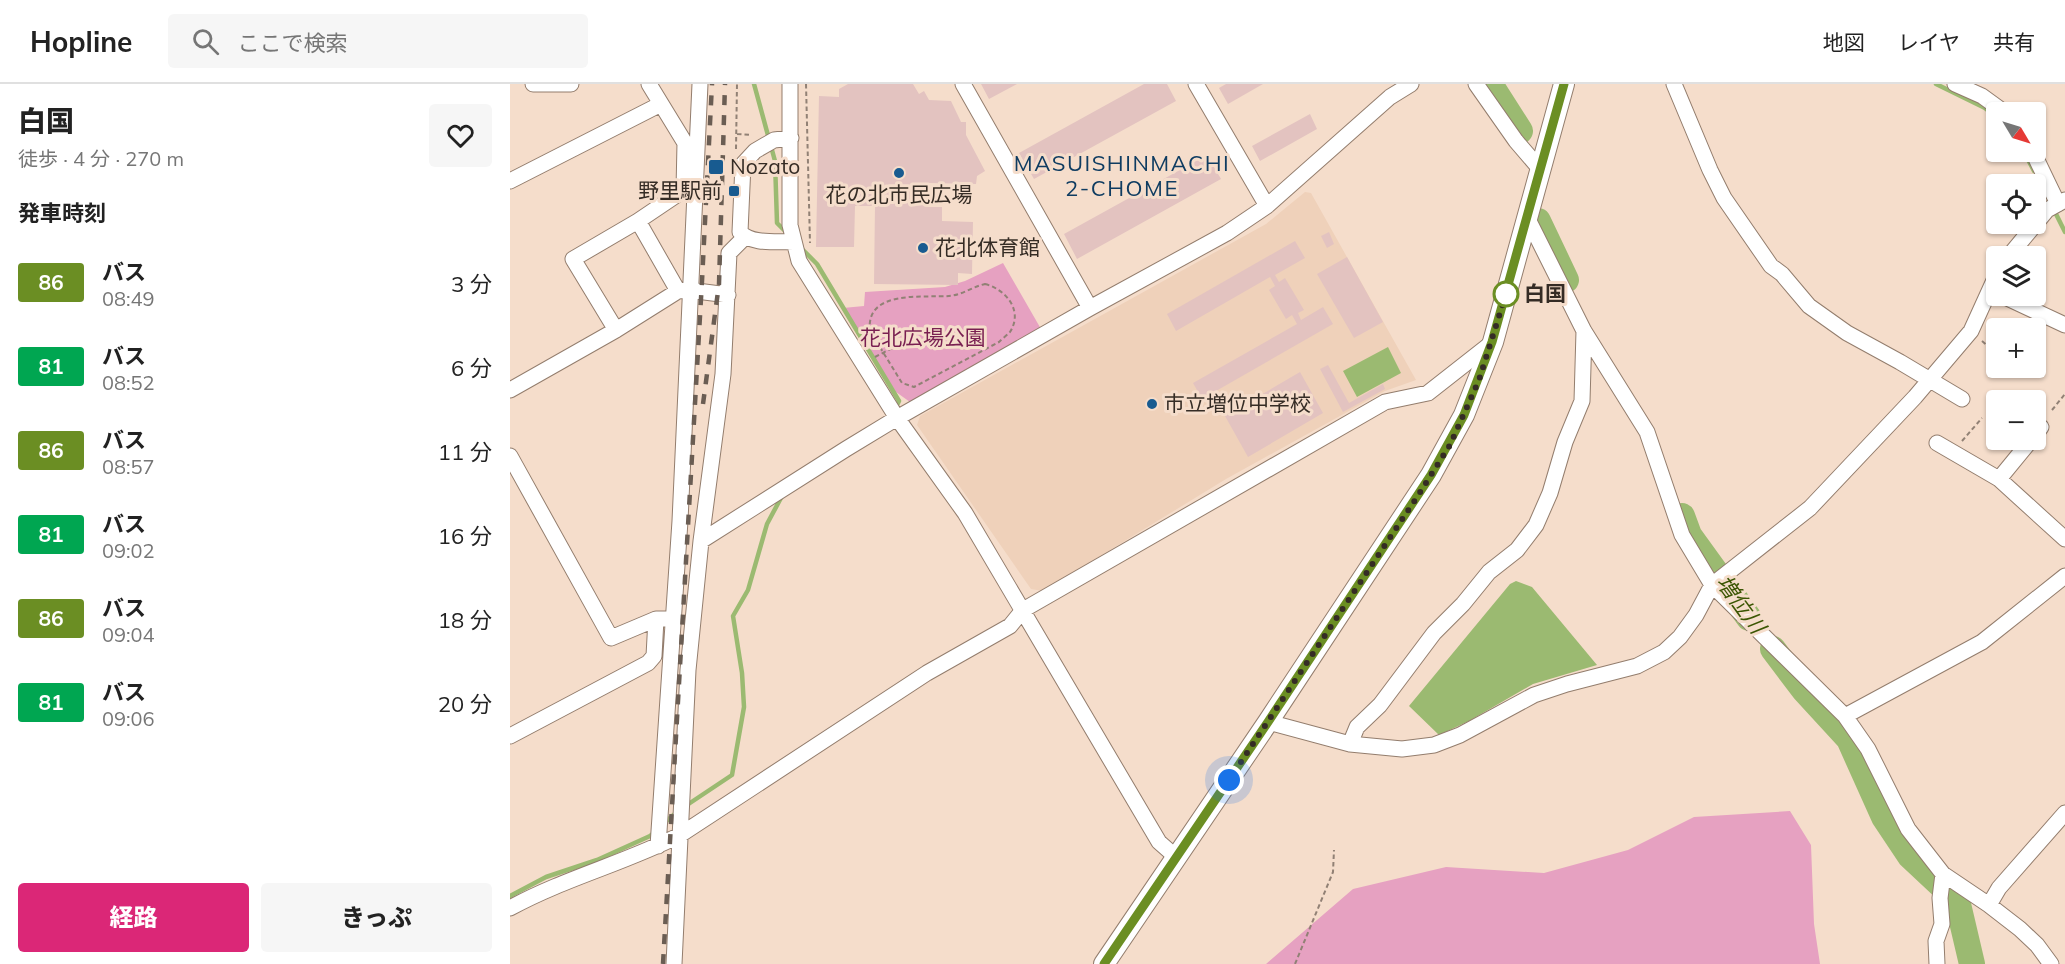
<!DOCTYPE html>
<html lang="ja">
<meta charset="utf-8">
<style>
:root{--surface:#fff;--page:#f6f6f6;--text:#222;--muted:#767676;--line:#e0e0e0;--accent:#db2777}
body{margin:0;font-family:Mulish,"Noto Sans JP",sans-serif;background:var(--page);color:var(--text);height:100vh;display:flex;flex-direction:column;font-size:22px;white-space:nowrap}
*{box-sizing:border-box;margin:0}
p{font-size:20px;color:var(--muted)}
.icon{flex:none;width:33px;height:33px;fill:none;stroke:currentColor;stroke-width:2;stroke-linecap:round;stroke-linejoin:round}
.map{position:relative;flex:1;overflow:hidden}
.side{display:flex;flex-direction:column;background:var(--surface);width:510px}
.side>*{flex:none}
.badge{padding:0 12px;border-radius:4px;font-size:21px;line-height:39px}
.needle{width:39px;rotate:128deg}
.fabs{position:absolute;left:1476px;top:18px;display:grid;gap:12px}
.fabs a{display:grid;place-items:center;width:60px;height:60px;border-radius:6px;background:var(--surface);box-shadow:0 2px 4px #0004;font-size:30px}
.you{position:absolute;width:30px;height:30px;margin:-15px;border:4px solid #fff;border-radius:50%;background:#1a73e8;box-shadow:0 0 0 9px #1a73e833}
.map>.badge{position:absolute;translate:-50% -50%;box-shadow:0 0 0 3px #fff}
h2{padding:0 18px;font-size:22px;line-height:54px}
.round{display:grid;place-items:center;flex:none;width:63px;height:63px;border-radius:6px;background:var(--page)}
.summary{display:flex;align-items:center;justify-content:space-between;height:102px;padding:0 18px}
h1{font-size:28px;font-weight:800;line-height:45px}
.primary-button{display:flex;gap:12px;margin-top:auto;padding:12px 18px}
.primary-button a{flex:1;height:69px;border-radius:6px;background:var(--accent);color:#fff;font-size:24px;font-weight:800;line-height:69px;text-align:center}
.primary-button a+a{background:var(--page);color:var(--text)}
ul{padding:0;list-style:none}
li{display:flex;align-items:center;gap:18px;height:84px;padding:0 18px}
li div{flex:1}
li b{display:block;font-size:22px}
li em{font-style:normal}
li .badge{min-width:66px;font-weight:700;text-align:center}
header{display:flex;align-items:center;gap:36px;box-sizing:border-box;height:84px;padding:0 30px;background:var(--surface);border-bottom:2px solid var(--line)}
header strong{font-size:28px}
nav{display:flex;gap:33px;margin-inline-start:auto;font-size:21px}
.search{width:420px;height:54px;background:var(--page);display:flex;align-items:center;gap:15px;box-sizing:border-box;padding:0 21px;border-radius:6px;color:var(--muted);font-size:22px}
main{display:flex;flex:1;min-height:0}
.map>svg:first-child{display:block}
</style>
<header>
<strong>Hopline</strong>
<div class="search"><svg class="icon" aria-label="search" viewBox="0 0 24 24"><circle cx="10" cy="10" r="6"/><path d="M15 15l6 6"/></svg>ここで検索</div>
<nav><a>地図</a><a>レイヤ</a><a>共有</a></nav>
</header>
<main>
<section class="side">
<div class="summary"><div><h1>白国</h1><p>徒歩 · 4 分 · 270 m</p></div><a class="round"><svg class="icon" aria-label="heart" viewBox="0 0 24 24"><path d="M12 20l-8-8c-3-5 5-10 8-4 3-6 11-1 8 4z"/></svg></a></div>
<h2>発車時刻</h2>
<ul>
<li><span class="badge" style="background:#6b8e23;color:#fff">86</span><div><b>バス</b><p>08:49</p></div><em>3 分</em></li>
<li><span class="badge" style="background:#00a651;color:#fff">81</span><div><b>バス</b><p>08:52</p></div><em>6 分</em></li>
<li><span class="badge" style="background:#6b8e23;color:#fff">86</span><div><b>バス</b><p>08:57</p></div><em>11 分</em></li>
<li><span class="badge" style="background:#00a651;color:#fff">81</span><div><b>バス</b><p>09:02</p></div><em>16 分</em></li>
<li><span class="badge" style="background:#6b8e23;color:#fff">86</span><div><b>バス</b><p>09:04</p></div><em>18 分</em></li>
<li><span class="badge" style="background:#00a651;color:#fff">81</span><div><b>バス</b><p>09:06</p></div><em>20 分</em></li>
</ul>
<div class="primary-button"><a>経路</a><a>きっぷ</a></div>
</section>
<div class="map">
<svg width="1555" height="880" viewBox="0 0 1555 880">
<rect width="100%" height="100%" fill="#f5ddcb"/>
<path fill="#efd1ba" d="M795,108l6,1 105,187 -31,11 -159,88 -183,112 -12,-2 -114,-164 3,-9 346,-192z"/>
<path fill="#e6a1c1" d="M493,179l38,66 -131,73 -14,-10 -53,-84 21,-2 1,-14 80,-5 20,-6z
M1280,727l21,34 3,79 6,40h-554l87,-75 93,-22 98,6 84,-23 66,-33z"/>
<path fill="#9bba71" d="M878,263l13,26 -44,24 -14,-26z
M1006,497l16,6 65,78 -64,19 -64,37 -30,14 -30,-29 101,-122z"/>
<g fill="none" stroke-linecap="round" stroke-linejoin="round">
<path stroke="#9bba71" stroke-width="4.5" d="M244,0l21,77 2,62 9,9
M1426,0l49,24 11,9
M1514,68l10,19
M1544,126l11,22
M290,163l17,17 82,137 -4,8
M174,723l48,-32 12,-68 -2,-34 -9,-57 15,-26 19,-66 15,-28
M153,740l14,-12
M0,812l36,-19 51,-17 53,-24 5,-4"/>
<path stroke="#9bba71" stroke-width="26" d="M980,0l30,47
M1028,137l28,59
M1172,432l7,19 60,83
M1263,565l31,41 45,49 35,78 26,39 47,44 15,64"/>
</g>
<path fill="#e3c3c0" d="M338,0h65l6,10 5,-3 5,9 22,1 10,21h5v13l19,36 -8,5 -1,8 -47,-1 -1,24h14v14l31,1 -1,52 -14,-1v12l-84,-1 1,-78h-20l-1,41h-38l3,-151 20,1v-8z
M471,0h36l-28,15z
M634,0h23l9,17 -142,78 -15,-26z
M716,0h37l-35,20 -9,-16z
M800,30l7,15 -57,32 -8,-15z
M697,71l14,24 -144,80 -13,-25z
M819,148l5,12 -7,4 -6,-12z
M785,157l10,17 -30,17 4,7 6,-4 19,32 -6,3 3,7 22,-13 10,17 -131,75 -9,-16 104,-59 -5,-9 -6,4 -17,-29 6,-4 -5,-9 -94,54 -9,-17z
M837,173l36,65 -29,16 -37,-64z
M818,281l21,38 34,-19 2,5 -42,23 -23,-43z
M790,288l23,41 -75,44 -23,-41z"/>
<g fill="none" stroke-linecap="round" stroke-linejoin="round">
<g stroke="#937d6d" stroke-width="17">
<path id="minor" d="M23,0h38
M139,0l36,59 -1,47
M280,0v141l9,36 98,157 68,95 194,329 17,15
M453,0l127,224
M686,0l71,122
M966,0l40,57 24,28
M1164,0l36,86 14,28 47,68 11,8 27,32 38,27 53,29 62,37
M1445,0l27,12 22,16
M281,54l-17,2 -19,11 -12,13 -3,68c11,13 39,9 54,10
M1523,68l25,52
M0,97l151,-77
M1017,133l57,114 63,101 35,103 30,50 133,131 23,33 40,80 35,45 46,31 31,24 17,16 14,19
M1499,172l38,-46 18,-10
M168,207l-40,-70 46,-31 11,-3
M1493,212l62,29
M106,246l-43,-71 65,-38
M0,306l106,-60 62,-39 11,-1 39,5
M1526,350l5,-7
M1427,359l62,36 66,60
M0,372l101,182 45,-19h16
M1489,395l32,-39
M191,457l145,-92 51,-31 193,-110 137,-75 40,-27 123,-109 21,-13
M1335,632l137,-74 83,-66
M758,638l82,22 52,5 32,-4 26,-10 74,-40 33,-11 70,-18 27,-14 16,-15 16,-22 16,-30 98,-77 105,-111 56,-66 25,-55
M0,652l138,-73 6,-7 2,-37
M840,660l7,-17 23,-22 54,-72 29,-29 26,-32 28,-22 19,-25 14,-32 15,-51 17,-41 2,-70
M148,762l22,-325 20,-437
M1479,821l10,-17 66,-75
M0,824c55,-30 115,-45 170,-73l247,-162 83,-47 13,-16 362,-208 43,-9 65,-51
M164,880l14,-294 13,-129 22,-167 6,-121 16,-16
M1427,880l-1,-23 6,-17 -2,-26 3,-24"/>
</g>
<g stroke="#937d6d" stroke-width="22">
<path id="major" d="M594,880l164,-242 163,-247 33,-60 29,-73 71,-258"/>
</g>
<path stroke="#918175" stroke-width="2" stroke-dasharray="4.5 3" stroke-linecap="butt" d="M296,0l4,159
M227,50l14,1
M226,65l1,-65
M475,200c20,5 39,26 25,48 -3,3 -8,7 -11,10l-85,45 -12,-4 -32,-52c-5,-42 54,-33 79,-35 13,-1 23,-9 36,-12z
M1472,257l14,12
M365,273l25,-13
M1542,326l13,-16
M1452,357l20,-23
M785,880l38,-92 1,-22"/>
<use href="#minor" stroke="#fff" stroke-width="15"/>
<use href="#major" stroke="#fff" stroke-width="20"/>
<path stroke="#6a5d53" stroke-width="4.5" stroke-dasharray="10 10" stroke-linecap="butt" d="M193,320l16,-120 6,-200
M153,880l39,-683 10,-197"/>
</g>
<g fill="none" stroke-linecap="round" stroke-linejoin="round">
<g stroke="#fff" stroke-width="14">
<path id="line" d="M594,880l164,-242 163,-247 33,-60 28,-73 72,-258"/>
</g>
<use href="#line" stroke="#6b8e23" stroke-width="9"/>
<path stroke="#352c25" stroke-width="6" stroke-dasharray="0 10.8" d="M719,696l190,-286 31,-49 29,-65 27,-86"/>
</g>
<g fill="#185b90" stroke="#f5ddcb" stroke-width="2">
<rect x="198" y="75" width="16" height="16" rx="3"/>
<circle cx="389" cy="89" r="6"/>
<rect x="218" y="101" width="12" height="12" rx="3"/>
<circle cx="413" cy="164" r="6"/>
<circle cx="642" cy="320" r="6"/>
</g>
<circle fill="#fff" stroke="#6b8e23" stroke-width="3" cx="996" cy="210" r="12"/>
<g text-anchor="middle" stroke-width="6" stroke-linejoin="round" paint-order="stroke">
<g font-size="21" fill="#352c25" stroke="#f5ddcb" text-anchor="start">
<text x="220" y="90">Nozato</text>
<text x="212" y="114" text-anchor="end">野里駅前</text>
<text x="389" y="118" text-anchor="middle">花の北市民広場</text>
<text x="425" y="171">花北体育館</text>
<text x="654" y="327">市立増位中学校</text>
</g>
<g font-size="21" font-weight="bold" fill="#352c25" stroke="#f5ddcb" text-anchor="start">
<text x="1014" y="217">白国</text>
</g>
<g font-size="21" fill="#791f51" stroke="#f5ddcb">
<text x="413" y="261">花北広場公園</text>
</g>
<g font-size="22" letter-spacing="1.5" fill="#0f3c61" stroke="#f5ddcb">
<text x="612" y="87">MASUISHINMACHI<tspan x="612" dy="25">2-CHOME</tspan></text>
</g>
<g font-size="22" font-style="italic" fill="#3b5603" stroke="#f5ddcb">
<text transform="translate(1231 520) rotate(54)" y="8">増位川</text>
</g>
</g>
</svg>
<div class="fabs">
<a><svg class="needle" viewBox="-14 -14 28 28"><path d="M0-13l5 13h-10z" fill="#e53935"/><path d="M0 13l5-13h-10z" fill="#767676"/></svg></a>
<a><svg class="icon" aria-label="locate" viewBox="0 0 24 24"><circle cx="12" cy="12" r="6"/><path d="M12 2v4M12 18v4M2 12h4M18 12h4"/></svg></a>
<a><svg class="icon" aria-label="layers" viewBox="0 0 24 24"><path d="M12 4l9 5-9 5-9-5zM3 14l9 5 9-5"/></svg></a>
<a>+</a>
<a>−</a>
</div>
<div class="you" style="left:719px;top:696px"></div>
</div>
</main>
